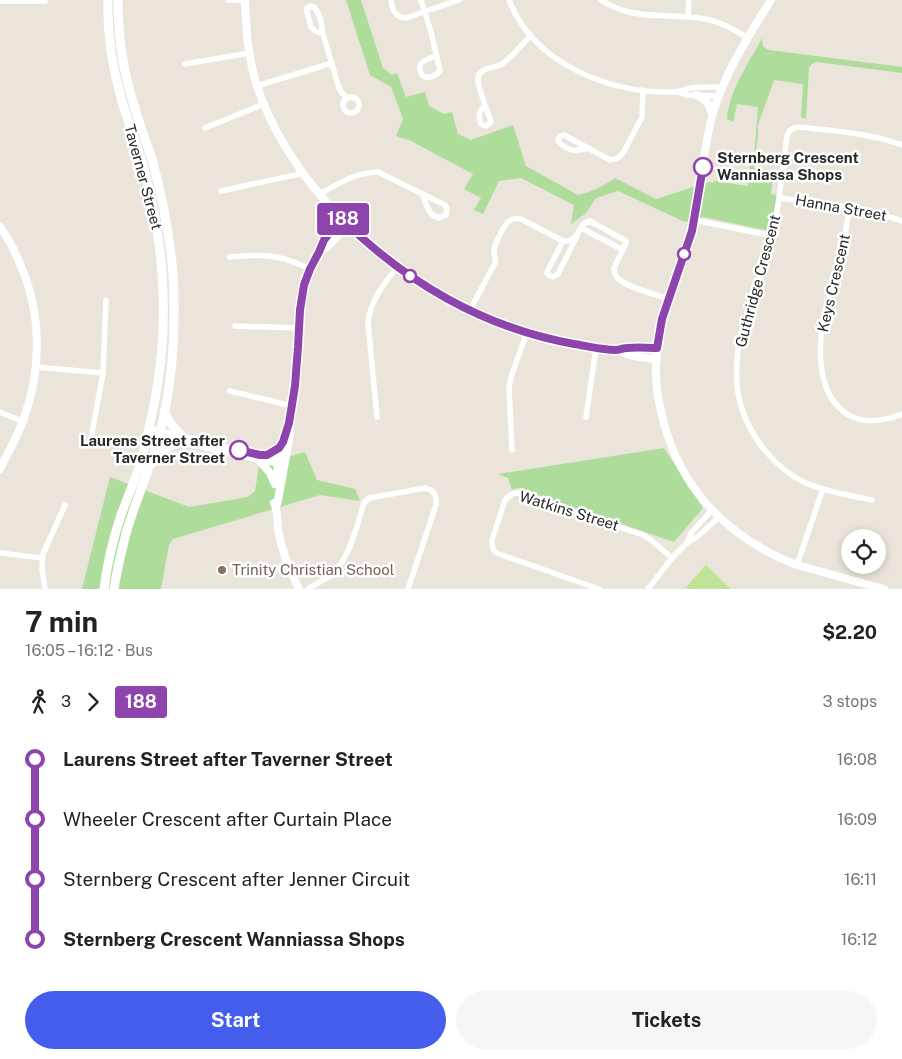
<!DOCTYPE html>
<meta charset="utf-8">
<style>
:root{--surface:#fff;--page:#f6f6f6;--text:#222;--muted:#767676;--accent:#455dec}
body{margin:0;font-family:"Public Sans",sans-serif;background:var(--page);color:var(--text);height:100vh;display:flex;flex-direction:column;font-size:19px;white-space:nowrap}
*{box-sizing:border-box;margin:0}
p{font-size:16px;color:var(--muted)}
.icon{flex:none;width:28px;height:28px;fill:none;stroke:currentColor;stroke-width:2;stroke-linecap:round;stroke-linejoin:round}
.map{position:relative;height:589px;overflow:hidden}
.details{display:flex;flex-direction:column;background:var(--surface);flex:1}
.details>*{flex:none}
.badge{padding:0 10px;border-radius:4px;font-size:18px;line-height:32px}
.controls{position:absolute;left:841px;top:529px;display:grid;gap:10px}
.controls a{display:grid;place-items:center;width:45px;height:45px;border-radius:50%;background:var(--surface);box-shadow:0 2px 8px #0003;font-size:25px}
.map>.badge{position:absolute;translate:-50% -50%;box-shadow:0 0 0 2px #fff}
.legs{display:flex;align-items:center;gap:8px;height:55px;padding:0 25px;font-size:16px}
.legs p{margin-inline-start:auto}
.overview{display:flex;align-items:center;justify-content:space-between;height:85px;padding:0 25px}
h1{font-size:28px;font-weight:700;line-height:38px}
.primary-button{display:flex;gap:10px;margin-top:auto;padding:10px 25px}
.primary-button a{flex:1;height:58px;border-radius:30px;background:var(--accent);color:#fff;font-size:20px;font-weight:700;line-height:58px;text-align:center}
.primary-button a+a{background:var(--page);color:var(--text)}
ul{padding:0 25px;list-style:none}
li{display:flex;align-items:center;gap:18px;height:60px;font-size:19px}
li i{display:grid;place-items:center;width:8px;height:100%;margin:0 6px;background:currentColor}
li i::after{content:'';width:12px;height:12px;margin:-6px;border:4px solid;border-radius:50%;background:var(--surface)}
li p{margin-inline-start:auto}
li:first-child i{background:linear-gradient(#0000 50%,currentColor 0)}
li:last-child i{background:linear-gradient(currentColor 50%,#0000 0)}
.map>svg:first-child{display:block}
</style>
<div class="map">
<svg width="902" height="589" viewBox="0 0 902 589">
<rect width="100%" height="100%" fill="#eae4db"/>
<path fill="#aedd9b" d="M346,0h15l22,68 9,7 5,-2 9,24 19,-5 4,14 15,8 8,-2 6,22 13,6 42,-15 13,41 52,29c13,-3 26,-9 37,-17l41,21 53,-17 4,1 1,-2 34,5 3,-28h3l4,-51 -21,-3 -4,18 -6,-3c1,-26 23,-59 36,-82 -2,7 0,11 6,13l133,17v6l-85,-11 -5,2 -3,4 -3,51 -5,-2 2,-33 -29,-4 -16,45v10l-4,33 20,3 -3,23 7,1 -8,36 -67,-14 -18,5 -67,-31 -22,7 -10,15 -15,11 3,-19 -53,-27 -22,3 -16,33 -9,-4 7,-12 -17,-9 9,-15 -62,-33 -15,-5 7,-17 -12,-32 -21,-12z
M664,448l39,60 -29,34 -156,-54 -6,2 -4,-12 -10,-4z
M305,452l12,28 38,9 5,12 -40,-6 -147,44 -4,6 -8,44h-79l28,-112 79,30 59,-10 7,-6 4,-26z"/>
<path fill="#c0e497" d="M706,565l25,24h-43l-2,-2z"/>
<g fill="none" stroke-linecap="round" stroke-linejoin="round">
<path stroke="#fff" stroke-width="5.5" d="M228,0h17
M391,0c1,10 4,17 15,18l53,-18
M421,0l10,32 9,39c-4,5 -11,8 -17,5 -9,-14 2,-16 14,-20
M509,0c25,65 102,94 167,92 5,-1 10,-3 15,-4 10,-1 21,-1 31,-1
M601,0c8,5 16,9 24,11 28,8 57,2 85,9 13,3 25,10 38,18
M0,1h45
M688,17l1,-17
M323,34l-8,-3 -4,-4 -4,-15v-4l3,-2 4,1c6,6 8,18 9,27l16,54 3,5 5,5
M185,64l64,-11
M257,86l75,-23
M678,92l8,3 32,1
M343 105a8 8 0 1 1 16 0a8 8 0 1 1-16 0Z
M485,105l6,16 -1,2 -4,3 -5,-2c-3,-10 -3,-11 4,-19 -2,-7 -8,-20 -7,-27 1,-10 15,-10 22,-13 11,-6 22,-21 31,-30
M205,128l59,-24
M588,148c-13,4 -21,3 -30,-7 1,-4 2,-6 6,-6l46,25c6,-1 9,-2 13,-7l19,-36 1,-27
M221,191l83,-18
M320,194c17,-10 37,-22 58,-22l67,33 2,3 -1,7 -7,3c-11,-3 -12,-12 -16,-22
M779,198c41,5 83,9 123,23
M849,207c-2,20 -6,40 -11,60 -4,16 -10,32 -14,48 -6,32 -8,79 23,99 17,11 37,7 55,0
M694,220l79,16
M581,228l42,22
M563,241l-15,29 -1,3 3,3 3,1 5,-3 19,-38
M230,257c34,-3 49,-3 80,12
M470,310l25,-47c1,-5 -1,-8 -1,-13 1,-6 10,-25 15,-29 4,-3 8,-3 12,-2l42,22c19,1 13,-18 27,-20l36,20v2l-12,25c0,4 0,5 2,8 6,10 41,19 53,23
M235,326l64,2
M36,367l67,6
M230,391l62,15
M0,412l23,10
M377,417l-9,-95c3,-23 16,-38 29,-55
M586,417l10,-69
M149,428l134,33
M147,434l112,26 23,5
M90,444l13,-71 3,-73
M512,450l-3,-62 2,-11 16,-45
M872,500c-23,-5 -46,-8 -66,-17 -37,-17 -66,-59 -69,-99 -1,-15 0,-31 3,-45 6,-28 20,-56 27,-83 11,-39 15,-80 20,-120 2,-6 6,-9 12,-9 34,4 71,6 103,18
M687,543l10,-6 22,-20
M0,553l42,5
M797,565l26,-76
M45,589l-3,-20 1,-15 22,-49
M308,589c8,-5 19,-10 26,-17 17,-17 23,-47 30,-69l5,-5 56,-10c9,2 12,8 11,17l-28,84
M599,589l-103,-36c-4,-4 -4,-8 -4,-13l13,-40c4,-4 7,-7 12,-7l126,42 8,5 21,18
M648,589l24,-31 15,-15 4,-10 21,-23"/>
<path stroke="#fff" stroke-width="8" d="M245,0c1,29 3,58 12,86 28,84 99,158 173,203 26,16 54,29 83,39 24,8 48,13 73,18 10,2 21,2 30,4 5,1 10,4 15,5 8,2 17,3 26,5
M771,0c-23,37 -46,72 -58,113 -11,38 -11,78 -21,116 -10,39 -28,75 -34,115 -4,22 -2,46 3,67 16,76 66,127 136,154l87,24
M696,95c9,3 14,9 16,19
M0,227c8,11 15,24 20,37 22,50 22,106 3,157 -6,16 -15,32 -23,48
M319,252l8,-5 21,-22
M617,349l11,-1h29
M260,455c9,0 16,-4 22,-11
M259,460l11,13 5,11
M276,484l2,-20 6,-27
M274,503c4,8 3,18 4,27 4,21 11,40 21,59
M276,507l2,-7 12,-66 -1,-11 6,-37 3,-39 2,-37 4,-25 6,-16 14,-29 17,-22"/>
<path stroke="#fff" stroke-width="9" d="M164,412l7,12 12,13
M153,463l13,-15 16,-7
M104,589c3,-25 9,-50 17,-74 6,-16 13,-33 19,-50 3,-10 5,-22 8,-33 11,-45 17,-92 15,-139 -1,-45 -9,-88 -21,-131 -6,-21 -15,-42 -21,-64 -9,-32 -14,-66 -13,-98
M114,589c3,-20 8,-40 13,-59 10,-32 23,-62 32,-94 14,-52 17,-108 14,-162 -3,-39 -11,-78 -21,-115 -6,-18 -13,-36 -18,-54 -11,-34 -16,-70 -16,-105"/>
</g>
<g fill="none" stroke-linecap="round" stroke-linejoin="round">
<g stroke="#fff" stroke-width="11">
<path id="line-1" d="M239,450l21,5h7l12,-7 4,-6 6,-19 6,-37 3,-39 2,-37 4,-25 6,-16 9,-17 5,-12 17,-22c64,64 143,110 233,126 13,2 28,6 42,6 3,0 7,-2 11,-2 10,-1 20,0 30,0l5,-29 30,-88 11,-64"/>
</g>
<use href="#line-1" stroke="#8e44ad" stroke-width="8"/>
</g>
<g fill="#fff" stroke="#8e44ad" stroke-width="2.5">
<circle cx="703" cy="167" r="9"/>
<circle cx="684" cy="254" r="6"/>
<circle cx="410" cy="276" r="6"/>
<circle cx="239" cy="450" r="9"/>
</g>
<circle fill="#8d6e63" stroke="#fff" stroke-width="2" cx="222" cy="570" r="5"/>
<g text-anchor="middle" stroke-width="5" stroke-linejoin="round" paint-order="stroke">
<g font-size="15" font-weight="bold" fill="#282828" stroke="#fff" text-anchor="start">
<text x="717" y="163">Sternberg Crescent<tspan x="717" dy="17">Wanniassa Shops</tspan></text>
<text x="225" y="446" text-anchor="end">Laurens Street after<tspan x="225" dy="17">Taverner Street</tspan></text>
</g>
<g font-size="15" fill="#282828" stroke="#fff">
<text transform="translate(143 177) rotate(75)" y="5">Taverner Street</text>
<text transform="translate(841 208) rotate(10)" y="5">Hanna Street</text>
<text transform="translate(758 281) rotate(-75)" y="5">Guthridge Crescent</text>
<text transform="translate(834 283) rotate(-77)" y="5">Keys Crescent</text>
<text transform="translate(569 511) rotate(17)" y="5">Watkins Street</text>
</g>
<g font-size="15" fill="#785e54" stroke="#fff" text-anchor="start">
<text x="232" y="575">Trinity Christian School</text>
</g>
</g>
</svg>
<div class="controls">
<a><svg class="icon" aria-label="locate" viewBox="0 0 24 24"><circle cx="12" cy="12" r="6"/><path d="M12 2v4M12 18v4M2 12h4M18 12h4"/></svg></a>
</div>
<b class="badge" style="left:343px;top:219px;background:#8e44ad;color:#fff">188</b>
</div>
<section class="details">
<div class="overview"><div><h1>7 min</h1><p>16:05 – 16:12 · Bus</p></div><b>$2.20</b></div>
<div class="legs"><svg class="icon" aria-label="walk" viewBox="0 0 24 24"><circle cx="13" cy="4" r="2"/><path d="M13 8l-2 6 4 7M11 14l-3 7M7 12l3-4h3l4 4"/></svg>3<svg class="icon" aria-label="forward" viewBox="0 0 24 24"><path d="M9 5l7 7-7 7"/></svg><b class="badge" style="background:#8e44ad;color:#fff">188</b><p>3 stops</p></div>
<ul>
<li><i style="color:#8e44ad"></i><b>Laurens Street after Taverner Street</b><p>16:08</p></li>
<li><i style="color:#8e44ad"></i><span>Wheeler Crescent after Curtain Place</span><p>16:09</p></li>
<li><i style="color:#8e44ad"></i><span>Sternberg Crescent after Jenner Circuit</span><p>16:11</p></li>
<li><i style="color:#8e44ad"></i><b>Sternberg Crescent Wanniassa Shops</b><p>16:12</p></li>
</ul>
<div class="primary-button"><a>Start</a><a>Tickets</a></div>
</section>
